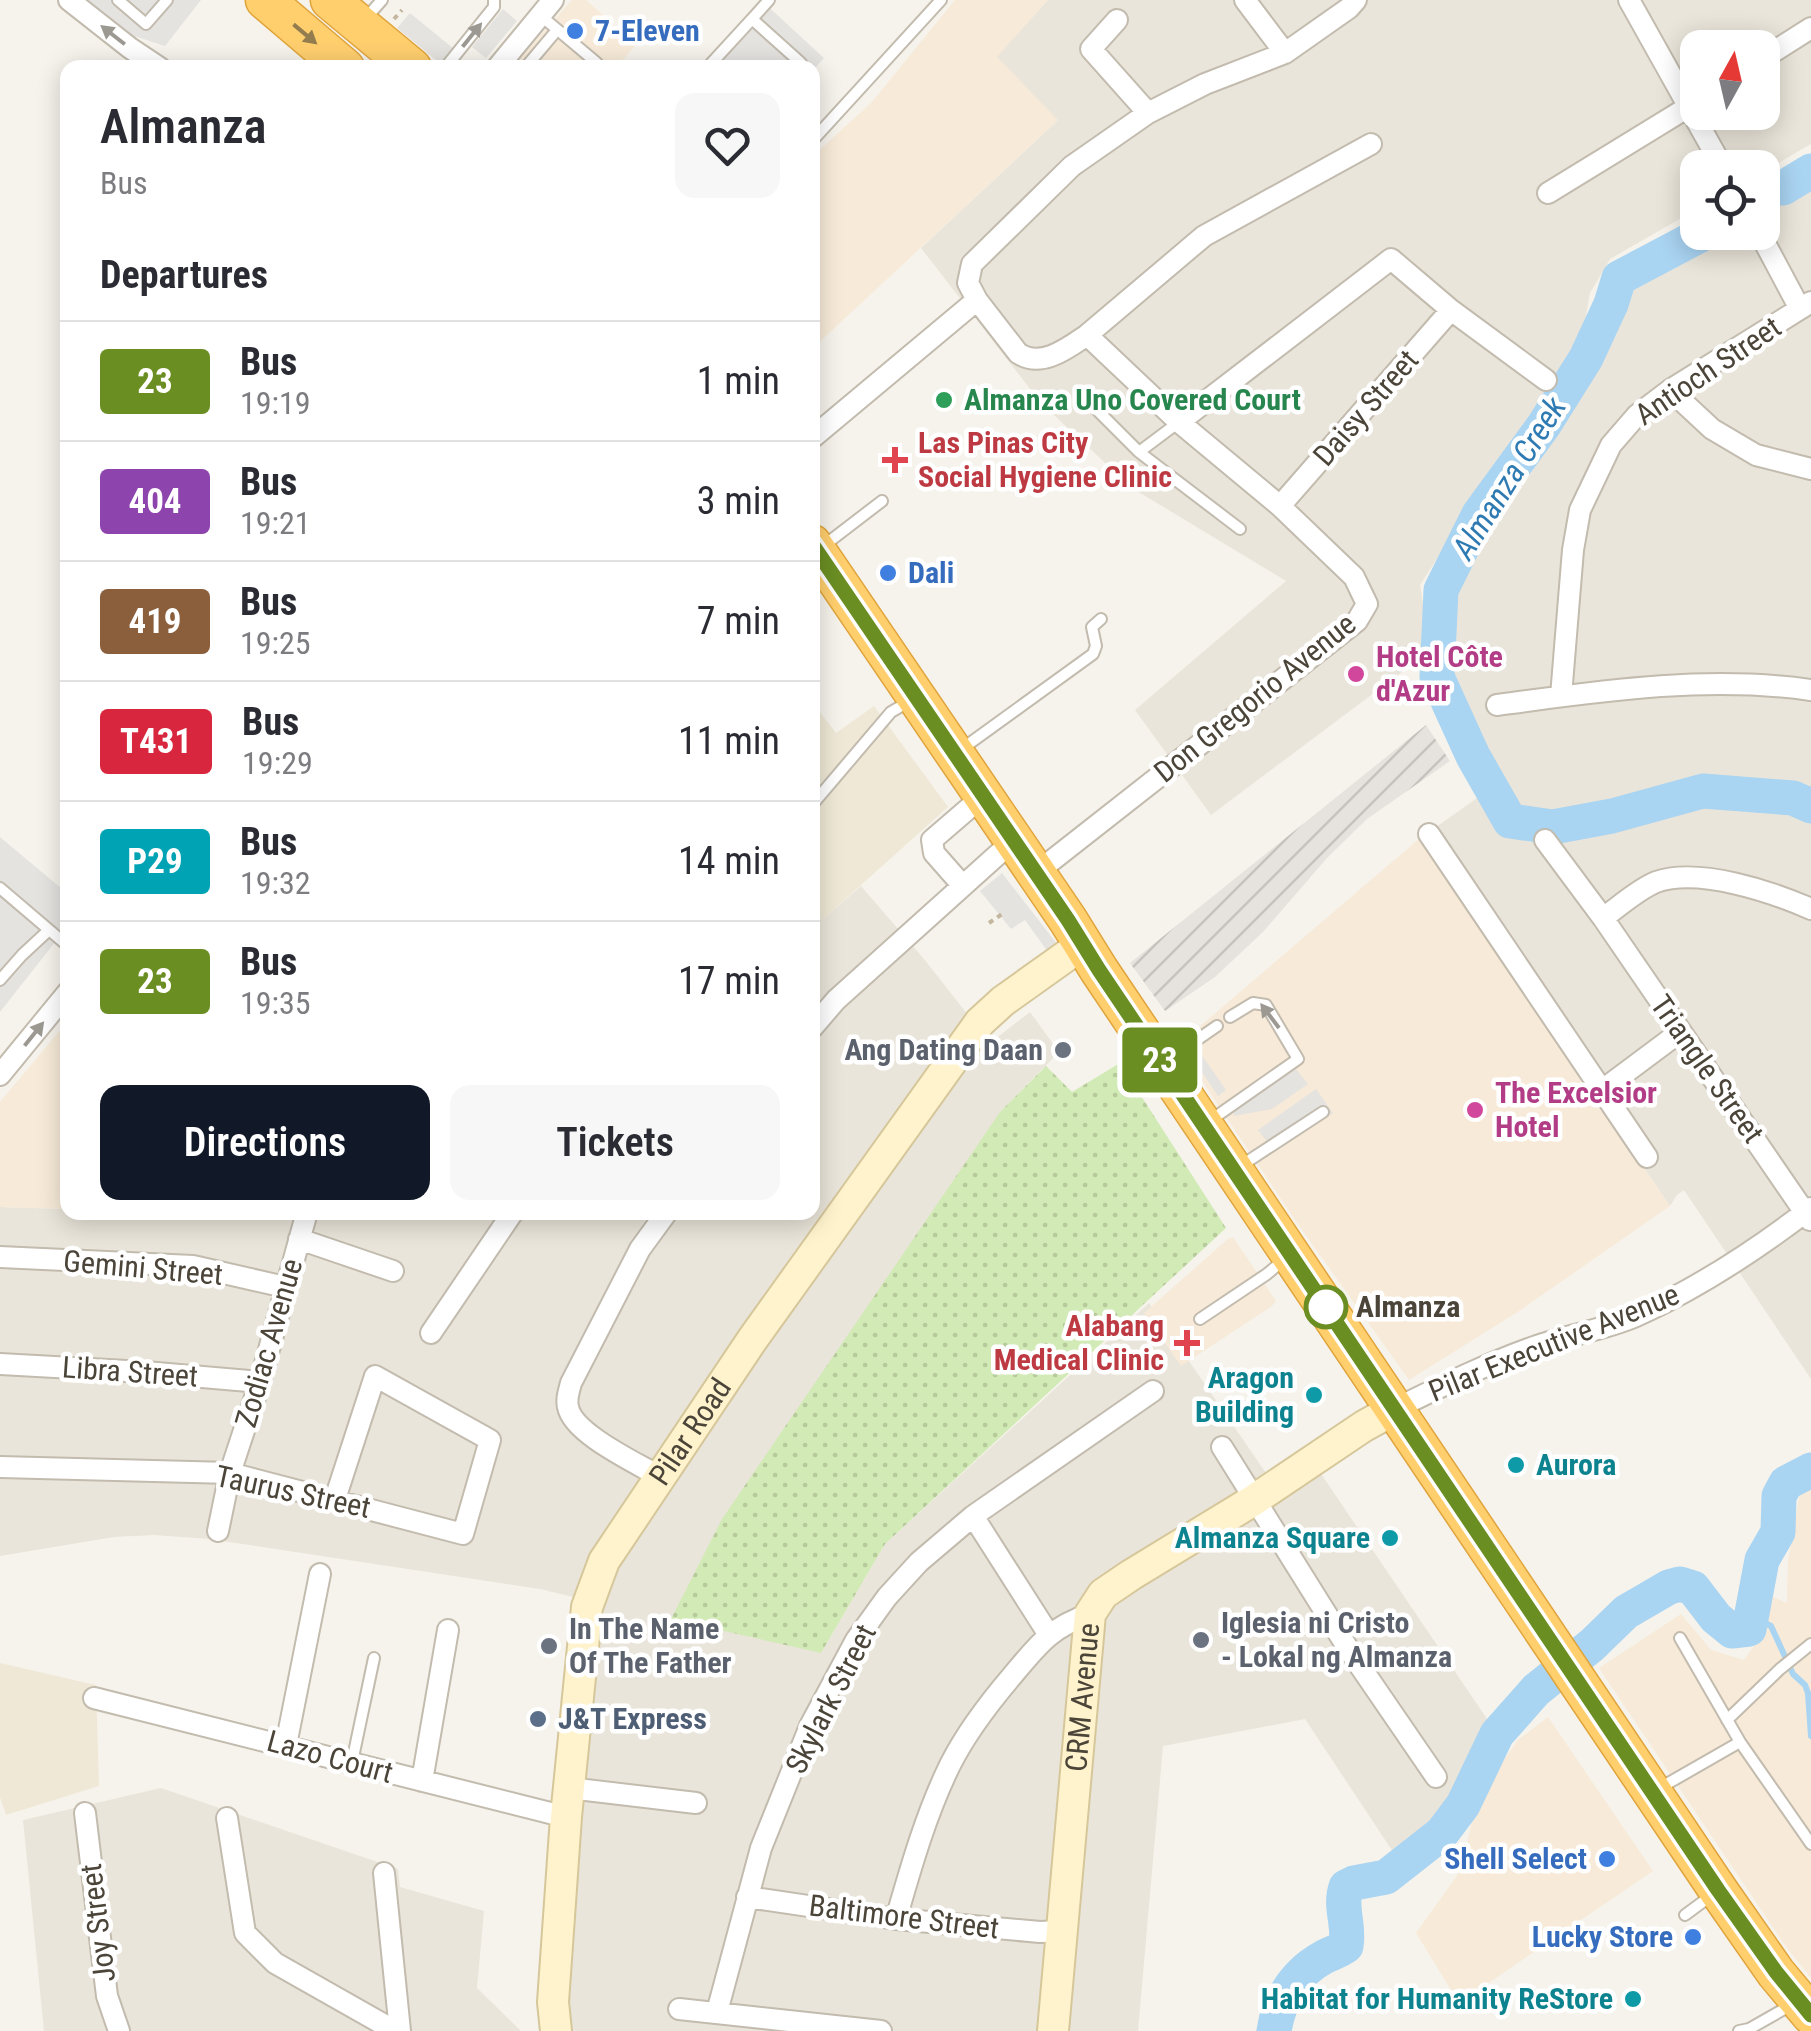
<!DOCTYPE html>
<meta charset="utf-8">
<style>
:root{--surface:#fff;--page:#f7f7f7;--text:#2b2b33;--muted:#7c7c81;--line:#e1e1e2;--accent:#111827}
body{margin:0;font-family:"Roboto Condensed",sans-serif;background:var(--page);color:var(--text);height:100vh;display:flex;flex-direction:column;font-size:38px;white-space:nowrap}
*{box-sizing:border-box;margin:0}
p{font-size:32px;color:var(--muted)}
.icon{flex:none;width:55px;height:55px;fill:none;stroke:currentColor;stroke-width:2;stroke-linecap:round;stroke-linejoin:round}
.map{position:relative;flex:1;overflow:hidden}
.panel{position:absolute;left:60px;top:60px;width:760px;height:1160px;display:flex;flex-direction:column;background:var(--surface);border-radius:20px;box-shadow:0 5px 25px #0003}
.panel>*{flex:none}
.badge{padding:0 20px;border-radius:8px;font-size:35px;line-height:65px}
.needle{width:65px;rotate:8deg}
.buttons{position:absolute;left:1680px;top:30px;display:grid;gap:20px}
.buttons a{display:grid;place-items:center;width:100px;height:100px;border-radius:20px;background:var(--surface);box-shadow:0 5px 25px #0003;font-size:50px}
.map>.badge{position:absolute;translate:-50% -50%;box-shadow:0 0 0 5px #fff}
h2{padding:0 40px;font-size:38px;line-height:90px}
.round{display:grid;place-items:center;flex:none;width:105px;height:105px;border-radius:20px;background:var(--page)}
.summary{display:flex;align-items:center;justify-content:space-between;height:170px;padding:0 40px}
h1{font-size:48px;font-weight:600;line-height:75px}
.cta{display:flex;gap:20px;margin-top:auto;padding:20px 40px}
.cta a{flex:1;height:115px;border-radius:20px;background:var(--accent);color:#fff;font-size:40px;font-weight:600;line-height:115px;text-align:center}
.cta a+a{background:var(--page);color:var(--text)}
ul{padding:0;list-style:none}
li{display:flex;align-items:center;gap:30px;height:120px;padding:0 40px;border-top:2px solid var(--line)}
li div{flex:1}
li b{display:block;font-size:38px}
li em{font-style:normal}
li .badge{min-width:110px;font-weight:700;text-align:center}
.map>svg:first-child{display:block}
</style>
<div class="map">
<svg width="1811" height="2031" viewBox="0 0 1811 2031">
<defs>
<pattern id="industrial-furrows" width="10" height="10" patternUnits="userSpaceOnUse" patternTransform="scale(2.5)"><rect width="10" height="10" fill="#e6e2dd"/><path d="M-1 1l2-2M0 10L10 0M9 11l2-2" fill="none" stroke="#c7c3be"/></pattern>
<pattern id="grass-dots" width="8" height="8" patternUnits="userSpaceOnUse" patternTransform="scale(2.5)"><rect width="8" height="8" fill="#d2eab5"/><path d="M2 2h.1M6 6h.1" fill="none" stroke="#b6ca9c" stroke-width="1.8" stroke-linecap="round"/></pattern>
</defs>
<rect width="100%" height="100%" fill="#f6f3ec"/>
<path fill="#eae5da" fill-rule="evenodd" d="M1048,0h763v144l-48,28 -1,-4h-64l-1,41 -87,50 -20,34 -7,40 -163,252 10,66 -219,164 -76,-105 151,-129 -154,-93 -91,-85 -120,-155 136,-127 -61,-64zM1698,48h64v64h-64z
M1811,183v1196l-127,-189 -7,5 -7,11 -251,-367 85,-60 -40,-65 -16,-55 10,-73 145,-224 17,-61 14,-21 87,-47 41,-1 1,-22z
M861,886l63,73 66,84 40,-31 29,40 -59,60 -179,541 64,-109 264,-241 128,186 38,-24 183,270 -22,29 -67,112 -104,-157 -142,27 -25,285h-566l-5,-12 27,-417 -54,-13 -331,-50 -55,-4 -40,2 -114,19v-349l67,2 1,3h744l1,-305 10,12z
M161,1788l237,81 2,18 84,24 -7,77 44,43h-477l-21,-211z"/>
<path fill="#f7ead8" d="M572,0h14l50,45 -20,22 -105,1z
M955,0h93l-51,57 61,63 -245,228v-192l59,-54z
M1419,839l251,367 -151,105 -110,69 -114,-160 -117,-175z
M67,1022v187l-67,-2v-105z
M1233,1237l43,64 -4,5 -91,60 -37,-53 84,-74z
M1811,1488v490l-27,-34 -185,-276 82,-54 30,36 33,10 16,-23 10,-41 17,7 1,-41 12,-70z
M1548,1717l105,154 -194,132 -43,-70 45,-63 16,-72 41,-58z"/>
<path fill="url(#industrial-furrows)" d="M1426,725l24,36 -83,58 -40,39 -64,74 -48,45 -50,34 -35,-48z"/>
<path fill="#efe8d6" d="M874,706l74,101 -126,113 -9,-13v-187l6,-9 17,22z
M0,1663l96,22 3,101 -93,29 -6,-18z"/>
<path fill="url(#grass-dots)" d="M1120,1063l106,165 -341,316 -64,109 -150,-34 51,-100 278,-407 46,-46 26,26z"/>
<path fill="#e5e3e0" d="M86,0h115l-36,46 -31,-10z
M761,0l63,58 -11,12 -1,-2h-114z
M503,9l14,12 -31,37 -14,-11z
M410,13l44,36 -13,15 -44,-36z
M0,837l68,57 -1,33 -67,85z
M1002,873l55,71 -9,8 -23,-32 -14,9 -31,-38z
M1197,1048l29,42 -8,6 -29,-43z
M1296,1069l12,15 -36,25 -38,7v-7z
M1316,1089l17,24 -58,39 -17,-22z"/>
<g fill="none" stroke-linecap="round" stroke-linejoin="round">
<path stroke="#a9d4f2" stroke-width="6" d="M1751,1616l20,10 22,48 12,11 3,8 3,43"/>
<path stroke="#a9d4f2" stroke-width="35" d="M1783,188l28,-17
M1706,232l-87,46 -8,26 -25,54 -42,67 -65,89 -38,76 -4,87 36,79 37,65 43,6 59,-11 91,-25 90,7 18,8
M1274,2031c5,-32 21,-58 50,-74 8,-4 15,-6 22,-11 4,-21 -7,-39 0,-59l8,-4 32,-6 56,-44 21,-28 34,-71 39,-44 56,-45 34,-33 43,-25 11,-3 13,4 23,30 16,13 17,-2 13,-69 16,-28 1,-36 7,-13 25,-13"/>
<g stroke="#c2bbae" stroke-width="14">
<path id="lane" d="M118,0l28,24 21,-24
M540,15l57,48 -4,5
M366,18l16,-18
M752,19l17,-19
M445,68l49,-61v-7
M525,68l32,-38
M707,68l45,-49 49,44 -5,5
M812,141l129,-141
M1095,408l44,44
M1179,422l-40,30 101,77
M822,547l60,-46
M959,751l134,-97 3,-8 -4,-19 9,-8
M812,805l79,-93 19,-11
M0,888l68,58
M0,980l22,-25 27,-25
M1168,1060l49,-34
M1211,1120l87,-61 -32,-54 -13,-2 -23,14
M1239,1167l84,-55
M1200,1319l67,-45 19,-16
M1680,1638l60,104 71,102
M1727,1720l53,-51 31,-25
M352,1762l22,-104
M1658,1789l82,-47
M1685,1915l27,-20
M1739,2031l10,-2 44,-25"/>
</g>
<g stroke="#c2bbae" stroke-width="24">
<path id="street" d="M69,0l61,48 30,20
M1245,0l40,53
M1629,0l94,168
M1117,20l-26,29 57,64
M1762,59l49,-31
M497,68l56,-68
M1548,193l150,-92
M1759,232l41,77
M1087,335l117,-99 167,-92
M1670,390l42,39 44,26 55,14
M1179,422l212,-163 60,51 95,70
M812,438l165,-138
M1280,506l171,-196
M1561,696l12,-146 7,-40 31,-65 26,-30 33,-25 141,-88
M1497,705c103,-14 210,-30 314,-15
M1429,834l218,323
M1545,840l58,78 207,302
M1036,873l321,-252 10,-17 -13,-27 -74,-71 -101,-84 -92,-87c-19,13 -46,34 -69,18l-41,-53 -9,-17 4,-19 100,-98 76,-53 57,-29 80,-31 64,-45 7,-8
M963,886l-29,-33 -2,-13 51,-44
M1603,918c17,-12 34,-28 53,-36 43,-15 116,10 155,27
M812,1028l24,-28 178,-160
M0,1075l68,-83
M1601,1091l79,-59
M299,1239l94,32
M0,1257l193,9 92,21
M431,1333l82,-121
M0,1364l145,8 115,10
M1395,1409c45,-22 91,-45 139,-62 33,-12 70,-17 102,-31 63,-28 120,-66 175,-108
M1222,1447l127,203 87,127
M0,1467l230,6 233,61 27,-94 -115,-64 -40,123
M660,1477c-23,-14 -87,-43 -92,-70 -2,-8 1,-16 3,-24l69,-134 27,-37
M973,1516l76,119
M218,1531l12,-58 30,-91 47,-170
M94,1698l472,119
M286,1745l34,-171
M422,1781l26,-151
M569,1788l127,15
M85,1813l22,183 12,35
M227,1818l18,115 30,30 120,68
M384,1873l16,158
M747,1897l149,22 144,13 21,-1
M896,1919c15,-52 30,-105 54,-154 16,-32 39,-62 62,-89 26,-31 39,-49 78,-62
M679,2009l202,22
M717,2012l44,-164 49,-122 46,-86 31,-43 32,-35 54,-46 180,-125"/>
</g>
<g stroke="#d6c79b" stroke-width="34">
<g id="secondary">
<path id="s1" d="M556,2031l-3,-29 13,-185 21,-210 17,-46 148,-221 228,-318 23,-21 80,-57"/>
<path id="s2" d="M1053,2031l37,-417 13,-20 28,-19 123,-75 110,-74 31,-17"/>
</g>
</g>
<g stroke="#e0a43c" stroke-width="41">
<path id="highway" d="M265,0l80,68
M330,0l82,68
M812,544l256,376 31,50 619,920 58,83 35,42"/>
</g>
<path stroke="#c4b79f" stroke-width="4" stroke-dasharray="5 5" stroke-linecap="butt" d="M394,19l8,-9
M989,923l16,-11"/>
<use href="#lane" stroke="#fff" stroke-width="10"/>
<use href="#street" stroke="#fff" stroke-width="20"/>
<use href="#secondary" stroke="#fff3cd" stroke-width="30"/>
<use href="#highway" stroke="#ffcf6e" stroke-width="38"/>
</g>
<defs><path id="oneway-solid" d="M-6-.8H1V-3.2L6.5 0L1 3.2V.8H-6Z" transform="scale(2.5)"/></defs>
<use fill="#937c4e" href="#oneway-solid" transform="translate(305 34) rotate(40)"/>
<g fill="#9c9892">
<use href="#oneway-solid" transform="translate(113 35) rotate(-142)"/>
<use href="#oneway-solid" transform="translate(472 35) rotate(-51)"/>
<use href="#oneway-solid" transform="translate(1270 1016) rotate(-127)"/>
<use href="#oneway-solid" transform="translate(34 1034) rotate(-51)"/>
</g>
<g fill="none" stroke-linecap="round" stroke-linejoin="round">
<g stroke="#fff" stroke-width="22">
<path id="line" d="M812,544l256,376 31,50 619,920 58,82 35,43"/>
</g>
<use href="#line" stroke="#6b8e23" stroke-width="15"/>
</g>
<g fill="#3f7fe0" stroke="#fff" stroke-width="4">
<circle cx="575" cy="31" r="10"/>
<circle cx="888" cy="573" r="10"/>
<circle cx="1607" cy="1859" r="10"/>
<circle cx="1693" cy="1937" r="10"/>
</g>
<circle fill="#2e9e5b" stroke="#fff" stroke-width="4" cx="944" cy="400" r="10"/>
<g fill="#e0444e" stroke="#fff" stroke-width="4">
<path d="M890 445h10v10h10v10h-10v10h-10v-10h-10v-10h10z"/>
<path d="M1182 1328h10v10h10v10h-10v10h-10v-10h-10v-10h10z"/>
</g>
<g fill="#d1479c" stroke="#fff" stroke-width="4">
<circle cx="1356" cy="674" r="10"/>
<circle cx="1475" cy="1110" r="10"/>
</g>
<g fill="#6b7280" stroke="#fff" stroke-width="4">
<circle cx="1063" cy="1050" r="10"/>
<circle cx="1201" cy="1640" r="10"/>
<circle cx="549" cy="1646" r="10"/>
</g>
<circle fill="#fff" stroke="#6b8e23" stroke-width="5" cx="1326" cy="1307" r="20"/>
<g fill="#0f9aa8" stroke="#fff" stroke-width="4">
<circle cx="1314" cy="1395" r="10"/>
<circle cx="1516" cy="1465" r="10"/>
<circle cx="1390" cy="1538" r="10"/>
<circle cx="1633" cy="1999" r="10"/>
</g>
<circle fill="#5c6f8a" stroke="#fff" stroke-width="4" cx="538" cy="1719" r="10"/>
<g text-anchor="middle" stroke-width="9" stroke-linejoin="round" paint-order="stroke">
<g font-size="30" font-weight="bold" fill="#366cbe" stroke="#fff" text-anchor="start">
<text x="595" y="41">7-Eleven</text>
<text x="908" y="583">Dali</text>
<text x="1587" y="1869" text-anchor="end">Shell Select</text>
<text x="1673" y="1947" text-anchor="end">Lucky Store</text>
</g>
<g font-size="30" fill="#4b4439" stroke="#fff">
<text transform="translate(1708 371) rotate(-34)" y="10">Antioch Street</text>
<text transform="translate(1366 408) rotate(-49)" y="10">Daisy Street</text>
<text transform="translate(1255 698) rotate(-39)" y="10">Don Gregorio Avenue</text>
<text transform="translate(1707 1069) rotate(55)" y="10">Triangle Street</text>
<text transform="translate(143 1268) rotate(5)" y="10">Gemini Street</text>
<text transform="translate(269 1343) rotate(-74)" y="10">Zodiac Avenue</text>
<text transform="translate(1554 1343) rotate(-22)" y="10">Pilar Executive Avenue</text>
<text transform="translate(130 1372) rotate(4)" y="10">Libra Street</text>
<text dy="10" stroke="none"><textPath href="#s1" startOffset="630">Pilar Road</textPath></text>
<text transform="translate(293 1492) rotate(12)" y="10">Taurus Street</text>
<text transform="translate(831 1699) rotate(-63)" y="10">Skylark Street</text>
<text dy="10" stroke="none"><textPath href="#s2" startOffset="335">CRM Avenue</textPath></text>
<text transform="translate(330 1757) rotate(15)" y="10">Lazo Court</text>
<text transform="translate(904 1917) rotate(7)" y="10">Baltimore Street</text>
<text transform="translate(98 1923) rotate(-97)" y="10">Joy Street</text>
</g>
<g font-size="30" font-weight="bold" fill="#27864d" stroke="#fff" text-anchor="start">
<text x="964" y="410">Almanza Uno Covered Court</text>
</g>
<g font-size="30" font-weight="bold" fill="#be3a42" stroke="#fff" text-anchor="start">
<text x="918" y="453">Las Pinas City<tspan x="918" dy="34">Social Hygiene Clinic</tspan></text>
<text x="1164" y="1336" text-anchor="end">Alabang<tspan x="1164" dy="34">Medical Clinic</tspan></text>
</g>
<g font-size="30" font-weight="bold" fill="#b23c85" stroke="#fff" text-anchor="start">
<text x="1376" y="667">Hotel Côte<tspan x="1376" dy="34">d'Azur</tspan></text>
<text x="1495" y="1103">The Excelsior<tspan x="1495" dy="34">Hotel</tspan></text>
</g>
<g font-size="30" font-weight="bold" fill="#5b616d" stroke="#fff" text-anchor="start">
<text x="1043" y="1060" text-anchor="end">Ang Dating Daan</text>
<text x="1221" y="1633">Iglesia ni Cristo<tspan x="1221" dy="34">- Lokal ng Almanza</tspan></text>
<text x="569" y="1639">In The Name<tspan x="569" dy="34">Of The Father</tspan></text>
</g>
<g font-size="30" font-weight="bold" fill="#4b4439" stroke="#fff" text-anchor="start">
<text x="1356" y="1317">Almanza</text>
</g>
<g font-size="30" font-weight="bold" fill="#0d838f" stroke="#fff" text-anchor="end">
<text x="1294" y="1388">Aragon<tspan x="1294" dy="34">Building</tspan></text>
<text x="1536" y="1475" text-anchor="start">Aurora</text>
<text x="1370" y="1548">Almanza Square</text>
<text x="1613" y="2009">Habitat for Humanity ReStore</text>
</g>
<g font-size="30" font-weight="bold" fill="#4e5e75" stroke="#fff" text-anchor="start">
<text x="558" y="1729">J&amp;T Express</text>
</g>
<g font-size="32" font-style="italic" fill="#2e7ab2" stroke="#fff">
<text transform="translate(1509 478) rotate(-58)" y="11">Almanza Creek</text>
</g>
</g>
</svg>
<div class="buttons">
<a><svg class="needle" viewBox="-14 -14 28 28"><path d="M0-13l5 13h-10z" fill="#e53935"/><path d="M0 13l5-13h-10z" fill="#7c7c81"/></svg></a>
<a><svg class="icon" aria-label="locate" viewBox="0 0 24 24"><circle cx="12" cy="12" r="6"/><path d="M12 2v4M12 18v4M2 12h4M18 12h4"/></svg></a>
</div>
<b class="badge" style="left:1160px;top:1060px;background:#6b8e23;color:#fff">23</b>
<section class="panel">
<div class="summary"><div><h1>Almanza</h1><p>Bus</p></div><a class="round"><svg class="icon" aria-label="heart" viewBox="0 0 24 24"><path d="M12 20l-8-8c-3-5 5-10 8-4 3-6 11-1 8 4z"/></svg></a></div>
<h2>Departures</h2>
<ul>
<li><span class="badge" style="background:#6b8e23;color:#fff">23</span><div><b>Bus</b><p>19:19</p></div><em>1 min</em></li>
<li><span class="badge" style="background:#8e44ad;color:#fff">404</span><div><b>Bus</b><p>19:21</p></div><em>3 min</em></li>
<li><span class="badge" style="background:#8b5e3c;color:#fff">419</span><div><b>Bus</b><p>19:25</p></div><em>7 min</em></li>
<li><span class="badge" style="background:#d7263d;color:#fff">T431</span><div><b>Bus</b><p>19:29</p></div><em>11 min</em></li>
<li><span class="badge" style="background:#00a3b4;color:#fff">P29</span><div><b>Bus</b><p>19:32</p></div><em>14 min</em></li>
<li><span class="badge" style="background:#6b8e23;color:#fff">23</span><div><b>Bus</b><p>19:35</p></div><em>17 min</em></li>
</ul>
<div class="cta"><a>Directions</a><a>Tickets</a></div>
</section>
</div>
